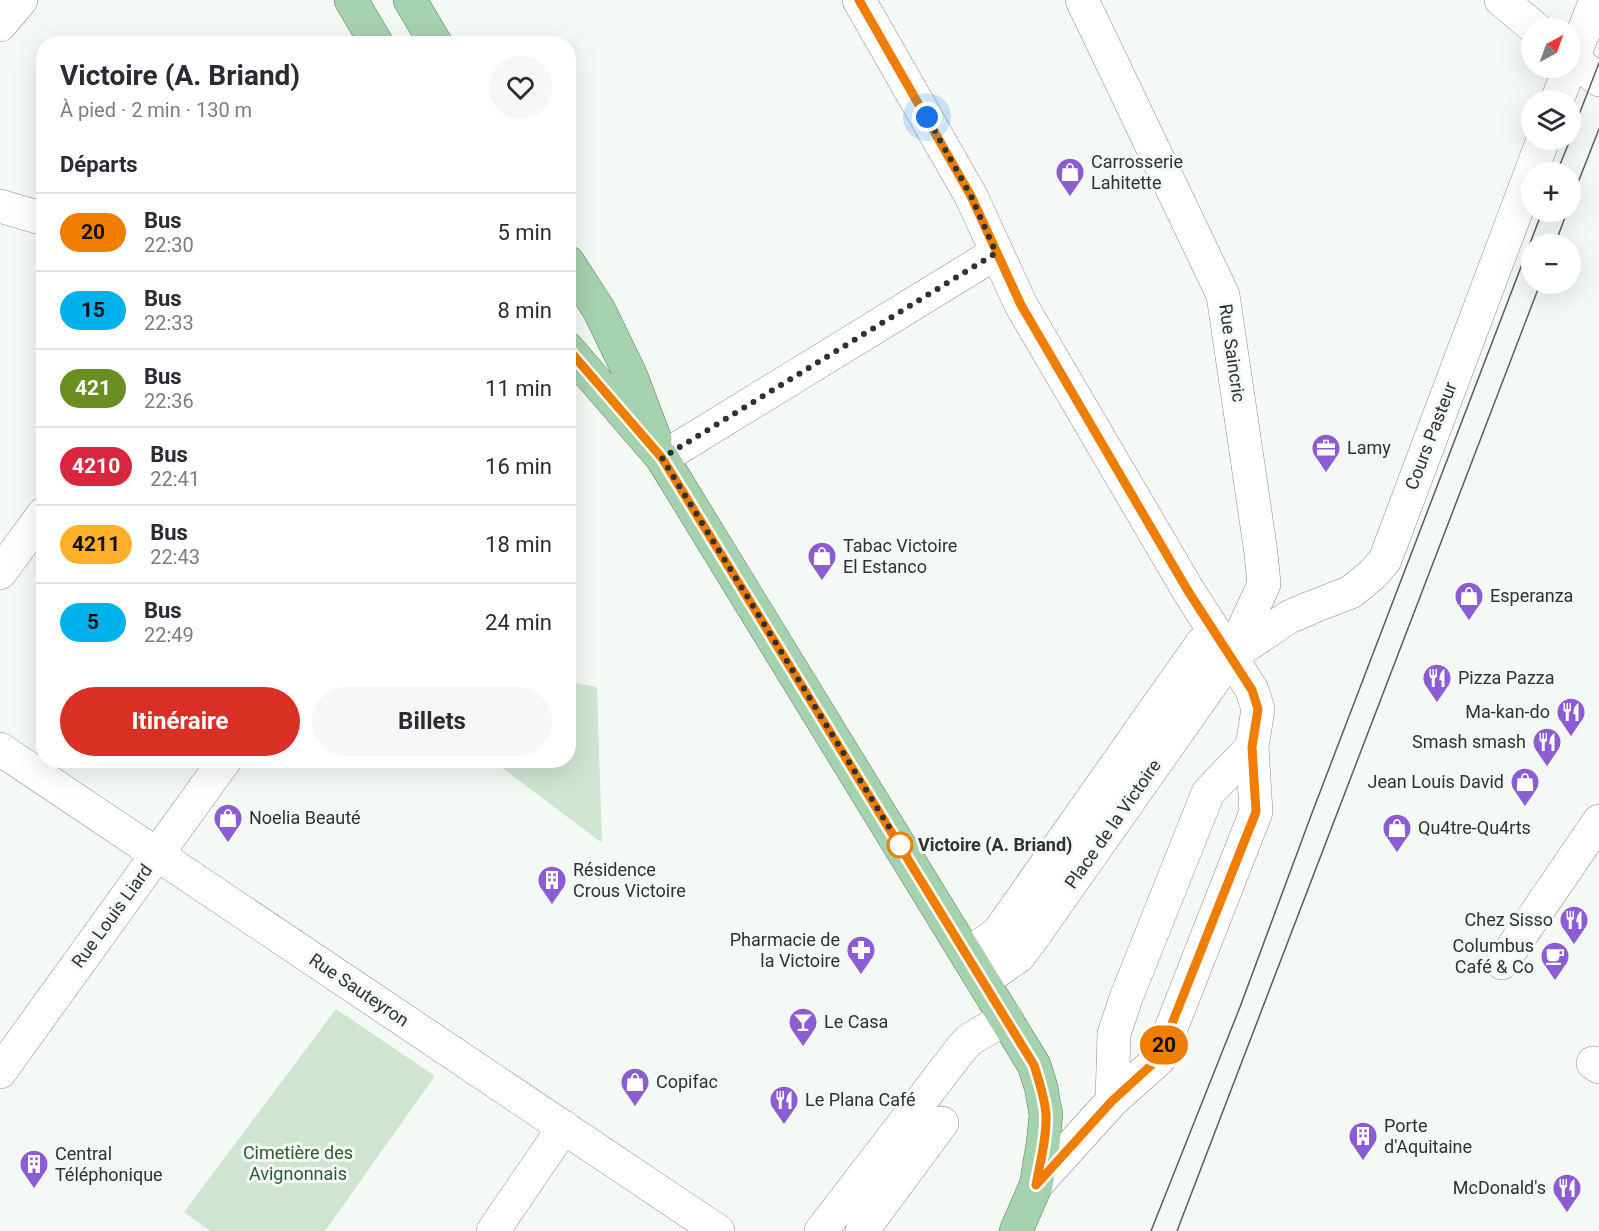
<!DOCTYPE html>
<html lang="fr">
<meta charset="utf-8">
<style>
:root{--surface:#fff;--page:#f7f7f7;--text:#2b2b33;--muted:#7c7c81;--line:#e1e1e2;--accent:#d93025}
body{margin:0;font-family:Roboto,sans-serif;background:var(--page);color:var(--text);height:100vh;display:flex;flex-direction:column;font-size:22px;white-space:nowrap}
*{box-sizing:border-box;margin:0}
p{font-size:20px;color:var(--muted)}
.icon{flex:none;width:33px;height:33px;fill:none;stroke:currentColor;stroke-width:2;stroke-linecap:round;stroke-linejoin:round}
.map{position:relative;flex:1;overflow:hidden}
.panel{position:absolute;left:36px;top:36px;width:540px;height:732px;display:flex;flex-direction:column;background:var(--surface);border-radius:24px;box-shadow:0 6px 24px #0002}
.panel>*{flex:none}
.badge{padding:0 12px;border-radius:20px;font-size:21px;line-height:39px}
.needle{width:39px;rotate:41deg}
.buttons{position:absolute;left:1521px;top:18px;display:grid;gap:12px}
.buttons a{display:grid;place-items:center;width:60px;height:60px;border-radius:50%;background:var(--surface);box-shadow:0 6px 24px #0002;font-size:30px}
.you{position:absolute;width:30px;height:30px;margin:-15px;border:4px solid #fff;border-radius:50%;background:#1a73e8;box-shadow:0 0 0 9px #1a73e833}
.map>.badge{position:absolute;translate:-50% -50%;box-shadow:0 0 0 3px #fff}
h2{padding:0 24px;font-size:22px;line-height:54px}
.round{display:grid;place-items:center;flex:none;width:63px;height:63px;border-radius:32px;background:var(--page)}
.summary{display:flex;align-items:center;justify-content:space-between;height:102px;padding:0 24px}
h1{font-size:28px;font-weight:700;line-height:45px}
.button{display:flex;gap:12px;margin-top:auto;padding:12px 24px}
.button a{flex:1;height:69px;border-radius:36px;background:var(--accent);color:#fff;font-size:24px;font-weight:700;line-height:69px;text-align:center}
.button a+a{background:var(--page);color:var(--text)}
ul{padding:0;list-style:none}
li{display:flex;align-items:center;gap:18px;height:78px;padding:0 24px;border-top:2px solid var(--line)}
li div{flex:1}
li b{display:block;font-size:22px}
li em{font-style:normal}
li .badge{min-width:66px;font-weight:700;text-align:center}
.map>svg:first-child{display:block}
</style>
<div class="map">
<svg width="1599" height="1231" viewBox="0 0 1599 1231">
<rect width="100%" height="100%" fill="#f5f9f6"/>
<path fill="#cfe5d2" d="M569,682l28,5 5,156 -109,-82 75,-1z
M336,1009l99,67 -110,155h-115l-26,-19z"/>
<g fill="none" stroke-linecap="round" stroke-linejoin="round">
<g stroke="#8b8f8c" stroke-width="34">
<path id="minor" d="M859,0l112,196 50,109 167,285 64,100 6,19 -6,38 4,65 -97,247 -47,42 -76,84
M1501,0l34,28
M0,25l21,-25
M1570,57l29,23
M1570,66l26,-66
M1557,100l13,-32
M0,206l44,13
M662,458l334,-205
M0,573l44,-60
M1231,656l58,-39 21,-9 41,-16 22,-18 12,-14 158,-420
M0,749l718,482
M967,955l31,-22 204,-290 13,-9
M1502,963l97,-142
M983,981l36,-25 17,-23 195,-277 33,-72 -3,-31 -38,-258 -141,-295
M1593,1063l6,4
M0,1072l225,-312
M1112,1101l2,-67 12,-36 82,-205 44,-46
M493,1231l71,-104
M821,1231l140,-182 8,-9 37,-22
M862,1231l80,-108"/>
</g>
<g stroke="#56855f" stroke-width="34">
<path id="major" d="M351,0l26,44
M410,0l26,44
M568,262l31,48 32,66 24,63
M568,349l94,109 372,607 7,22 5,28 -3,28 -7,42 -20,46"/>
</g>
<use href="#minor" stroke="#fff" stroke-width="33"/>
<use href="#major" stroke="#a6d1ae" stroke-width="33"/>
<path stroke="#5a5d5a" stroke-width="1.5" d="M1570,138l29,-75
M1557,172l13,-32
M1570,203l29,-74
M1555,244l12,-32
M1151,1231l89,-224 72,-194 230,-601
M1177,1231l363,-947"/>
</g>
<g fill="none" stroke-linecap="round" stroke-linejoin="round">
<g stroke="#fff" stroke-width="14">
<path id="line" d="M568,349l94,109 372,607c5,16 11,33 12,50 1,23 -6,47 -10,70l76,-84 46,-42 98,-247 -4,-65 6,-38 -6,-19 -64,-99 -167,-286 -50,-109 -112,-196"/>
</g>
<use href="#line" stroke="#ee7d00" stroke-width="9"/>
<path stroke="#303230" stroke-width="6" stroke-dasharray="0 10.8" d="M900,845l-238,-387 334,-205 -25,-57 -44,-79"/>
</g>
<defs>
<g id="shop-pin" transform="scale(1.5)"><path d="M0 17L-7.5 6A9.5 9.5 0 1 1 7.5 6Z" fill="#8c5cd5" stroke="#f5f9f6"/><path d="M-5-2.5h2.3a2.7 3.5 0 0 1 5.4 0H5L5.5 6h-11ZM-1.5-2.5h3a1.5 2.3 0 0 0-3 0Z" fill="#fff"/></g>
<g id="office-pin" transform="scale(1.5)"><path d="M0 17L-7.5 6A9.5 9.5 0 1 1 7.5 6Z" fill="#8c5cd5" stroke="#f5f9f6"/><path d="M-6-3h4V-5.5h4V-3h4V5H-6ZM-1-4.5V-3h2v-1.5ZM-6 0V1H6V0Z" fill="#fff"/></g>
<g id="restaurant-pin" transform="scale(1.5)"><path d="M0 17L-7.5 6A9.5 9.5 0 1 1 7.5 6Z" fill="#8c5cd5" stroke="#f5f9f6"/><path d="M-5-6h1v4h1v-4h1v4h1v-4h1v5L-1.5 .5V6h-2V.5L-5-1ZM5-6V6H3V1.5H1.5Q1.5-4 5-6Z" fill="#fff"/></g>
<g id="building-pin" transform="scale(1.5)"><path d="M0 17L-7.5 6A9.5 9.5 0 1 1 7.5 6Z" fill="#8c5cd5" stroke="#f5f9f6"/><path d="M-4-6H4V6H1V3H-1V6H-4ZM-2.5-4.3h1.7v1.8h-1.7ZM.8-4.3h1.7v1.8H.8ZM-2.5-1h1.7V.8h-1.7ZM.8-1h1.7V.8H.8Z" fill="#fff"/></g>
<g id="pharmacy-pin" transform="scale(1.5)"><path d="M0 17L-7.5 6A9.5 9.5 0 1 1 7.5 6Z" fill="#8c5cd5" stroke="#f5f9f6"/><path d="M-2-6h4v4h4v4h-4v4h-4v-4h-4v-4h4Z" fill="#fff"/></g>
<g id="cafe-pin" transform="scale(1.5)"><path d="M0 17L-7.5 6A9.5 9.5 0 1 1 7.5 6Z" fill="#8c5cd5" stroke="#f5f9f6"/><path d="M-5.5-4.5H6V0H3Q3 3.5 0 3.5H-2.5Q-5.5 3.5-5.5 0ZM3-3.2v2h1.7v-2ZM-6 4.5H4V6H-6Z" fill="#fff"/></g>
<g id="bar-pin" transform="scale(1.5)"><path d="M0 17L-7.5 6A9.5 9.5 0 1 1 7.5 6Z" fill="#8c5cd5" stroke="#f5f9f6"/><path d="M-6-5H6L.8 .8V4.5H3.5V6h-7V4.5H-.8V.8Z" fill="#fff"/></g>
</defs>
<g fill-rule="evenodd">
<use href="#shop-pin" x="1070" y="172"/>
<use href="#office-pin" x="1326" y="448"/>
<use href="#shop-pin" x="822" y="556"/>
<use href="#shop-pin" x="1469" y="596"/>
<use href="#restaurant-pin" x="1437" y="678"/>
<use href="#restaurant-pin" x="1571" y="712"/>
<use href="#restaurant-pin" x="1547" y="742"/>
<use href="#shop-pin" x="1525" y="782"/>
<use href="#shop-pin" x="228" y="818"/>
<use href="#shop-pin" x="1397" y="828"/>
<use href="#building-pin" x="552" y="880"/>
<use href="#restaurant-pin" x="1574" y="920"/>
<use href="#pharmacy-pin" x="861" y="950"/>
<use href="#cafe-pin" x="1555" y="956"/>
<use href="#bar-pin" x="803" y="1022"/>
<use href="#shop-pin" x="635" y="1082"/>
<use href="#restaurant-pin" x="784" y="1100"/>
<use href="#building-pin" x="1363" y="1136"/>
<use href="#building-pin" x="34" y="1164"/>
<use href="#restaurant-pin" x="1567" y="1188"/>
</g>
<circle fill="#fff" stroke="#ee7d00" stroke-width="3" cx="900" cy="845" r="12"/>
<g text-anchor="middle" stroke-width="6" stroke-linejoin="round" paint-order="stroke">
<g font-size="18" fill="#303230" stroke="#f5f9f6" text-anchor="start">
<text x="1091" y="168">Carrosserie<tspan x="1091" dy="21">Lahitette</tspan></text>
<text x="1347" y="454">Lamy</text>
<text x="843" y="552">Tabac Victoire<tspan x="843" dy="21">El Estanco</tspan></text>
<text x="1490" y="602">Esperanza</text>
<text x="1458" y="684">Pizza Pazza</text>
<text x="1550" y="718" text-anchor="end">Ma-kan-do</text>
<text x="1526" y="748" text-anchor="end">Smash smash</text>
<text x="1504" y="788" text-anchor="end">Jean Louis David</text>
<text x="249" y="824">Noelia Beauté</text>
<text x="1418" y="834">Qu4tre-Qu4rts</text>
<text x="573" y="876">Résidence<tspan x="573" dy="21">Crous Victoire</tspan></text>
<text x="1553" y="926" text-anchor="end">Chez Sisso</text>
<text x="840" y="946" text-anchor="end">Pharmacie de<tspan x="840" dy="21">la Victoire</tspan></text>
<text x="1534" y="952" text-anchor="end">Columbus<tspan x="1534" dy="21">Café &amp; Co</tspan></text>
<text x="824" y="1028">Le Casa</text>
<text x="656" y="1088">Copifac</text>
<text x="805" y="1106">Le Plana Café</text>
<text x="1384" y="1132">Porte<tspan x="1384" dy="21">d'Aquitaine</tspan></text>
<text x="55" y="1160">Central<tspan x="55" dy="21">Téléphonique</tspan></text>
<text x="1546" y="1194" text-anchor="end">McDonald's</text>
</g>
<g font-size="18" fill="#303230" stroke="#f5f9f6">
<text transform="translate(1232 353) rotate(82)" y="6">Rue Saincric</text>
<text transform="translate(1431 436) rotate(-69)" y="6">Cours Pasteur</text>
<text transform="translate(1113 824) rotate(-55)" y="6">Place de la Victoire</text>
<text transform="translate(112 916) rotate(-54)" y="6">Rue Louis Liard</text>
<text transform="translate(359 990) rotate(34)" y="6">Rue Sauteyron</text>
</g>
<g font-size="18" font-weight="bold" fill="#303230" stroke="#f5f9f6" text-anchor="start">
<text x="918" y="851">Victoire (A. Briand)</text>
</g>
<g font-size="18" fill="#2f5a38" stroke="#f5f9f6">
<text x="298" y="1159">Cimetière des<tspan x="298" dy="21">Avignonnais</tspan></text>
</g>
</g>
</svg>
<div class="buttons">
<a><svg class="needle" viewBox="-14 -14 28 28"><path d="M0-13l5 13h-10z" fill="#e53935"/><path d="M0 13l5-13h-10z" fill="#7c7c81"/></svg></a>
<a><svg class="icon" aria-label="layers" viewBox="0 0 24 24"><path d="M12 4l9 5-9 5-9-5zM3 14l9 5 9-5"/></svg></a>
<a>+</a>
<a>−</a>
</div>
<div class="you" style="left:927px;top:117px"></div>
<b class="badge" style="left:1164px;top:1045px;background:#ee7d00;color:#111">20</b>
<section class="panel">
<div class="summary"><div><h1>Victoire (A. Briand)</h1><p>À pied · 2 min · 130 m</p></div><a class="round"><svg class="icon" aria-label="heart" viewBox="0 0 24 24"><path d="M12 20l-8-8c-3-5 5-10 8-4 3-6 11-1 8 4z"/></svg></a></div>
<h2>Départs</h2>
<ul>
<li><span class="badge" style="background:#ee7d00;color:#111">20</span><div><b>Bus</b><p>22:30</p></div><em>5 min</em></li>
<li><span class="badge" style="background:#00b1eb;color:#111">15</span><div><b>Bus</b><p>22:33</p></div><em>8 min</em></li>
<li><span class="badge" style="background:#6b8e23;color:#fff">421</span><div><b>Bus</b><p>22:36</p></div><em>11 min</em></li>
<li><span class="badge" style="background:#d7263d;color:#fff">4210</span><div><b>Bus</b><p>22:41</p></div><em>16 min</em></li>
<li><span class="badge" style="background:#feb02d;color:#111">4211</span><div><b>Bus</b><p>22:43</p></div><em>18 min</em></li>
<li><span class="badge" style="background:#00b1eb;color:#111">5</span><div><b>Bus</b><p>22:49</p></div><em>24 min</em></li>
</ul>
<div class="button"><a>Itinéraire</a><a>Billets</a></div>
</section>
</div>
